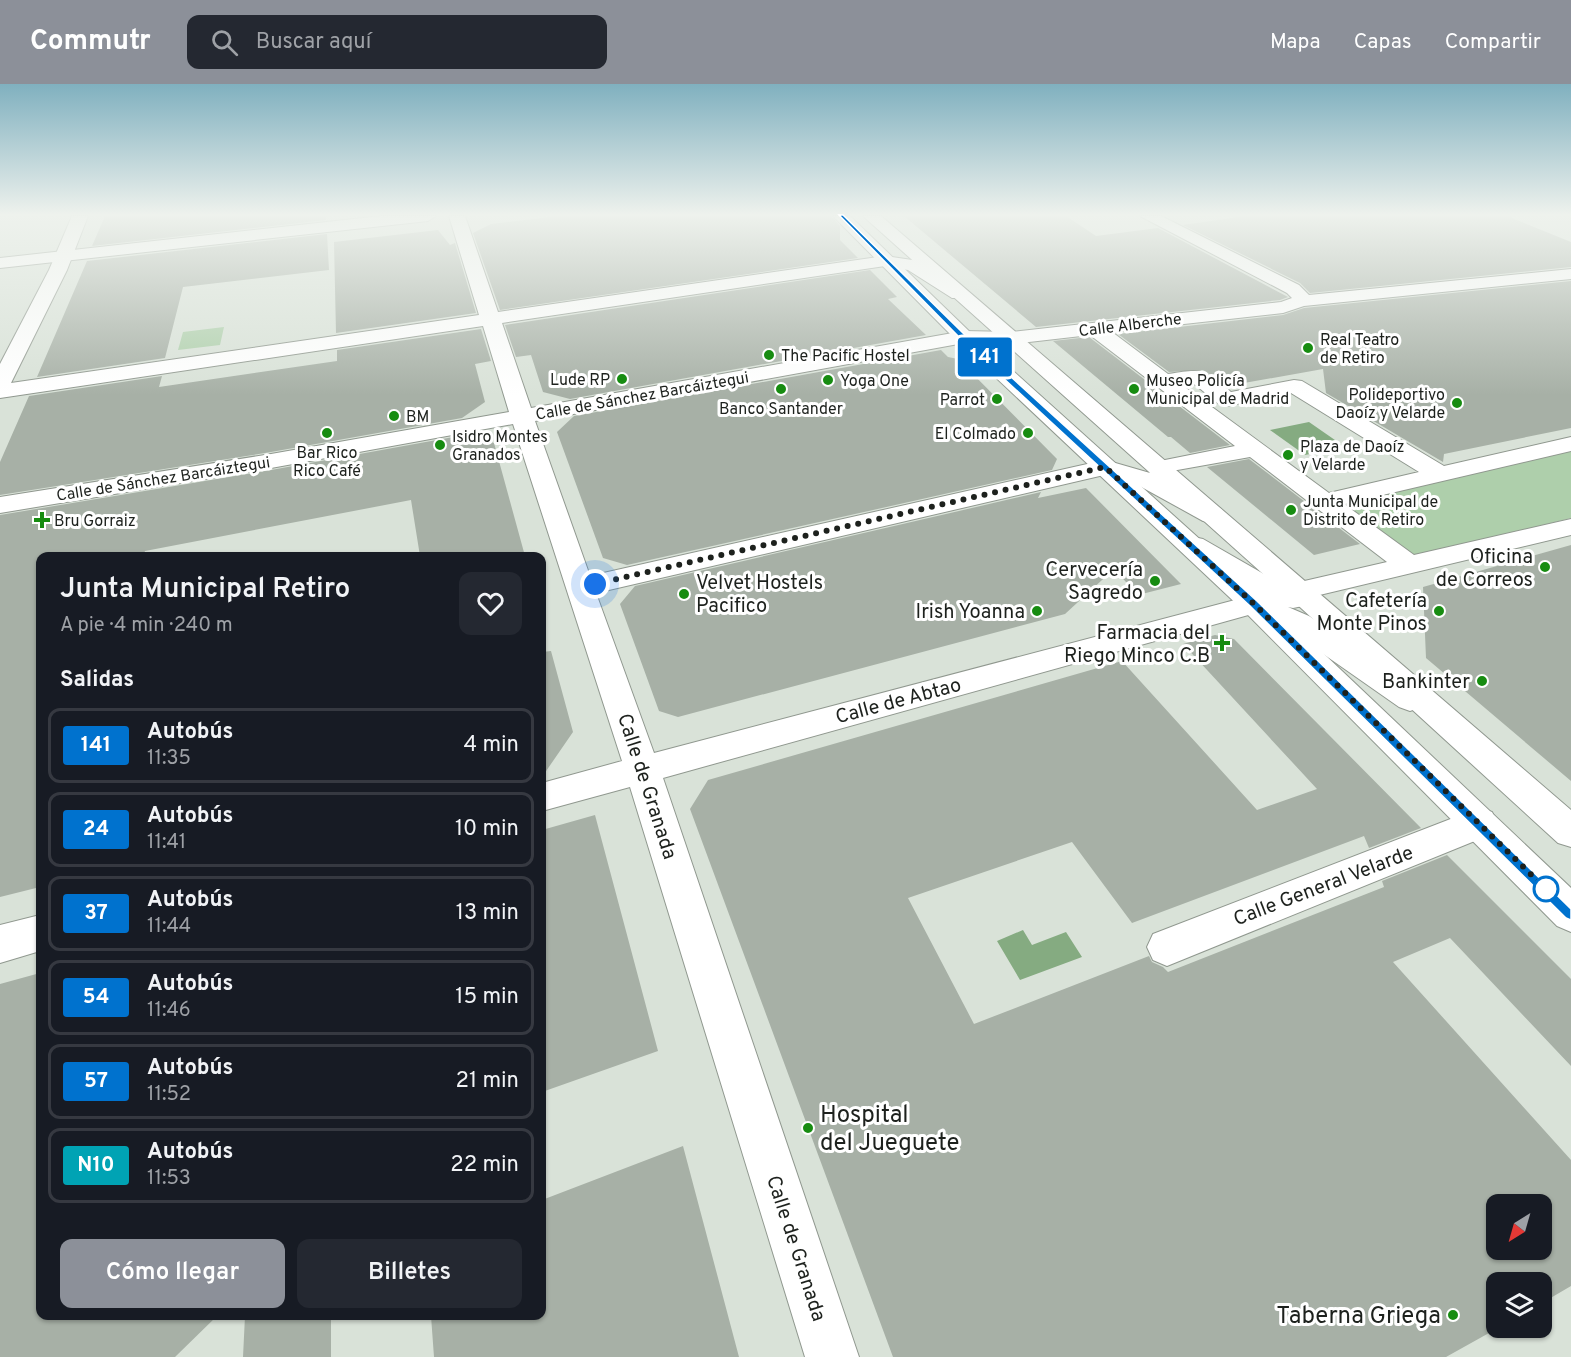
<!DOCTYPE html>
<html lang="es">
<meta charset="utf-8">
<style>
:root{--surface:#171b24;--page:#242831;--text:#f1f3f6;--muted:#9ea1a6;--line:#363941;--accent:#8c9099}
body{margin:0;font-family:Overpass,sans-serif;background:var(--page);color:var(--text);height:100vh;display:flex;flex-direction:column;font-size:22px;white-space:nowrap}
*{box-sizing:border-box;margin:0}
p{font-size:20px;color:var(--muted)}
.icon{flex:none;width:33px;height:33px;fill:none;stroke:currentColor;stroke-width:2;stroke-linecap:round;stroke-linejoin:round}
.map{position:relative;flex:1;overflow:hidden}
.side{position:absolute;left:36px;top:468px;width:510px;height:768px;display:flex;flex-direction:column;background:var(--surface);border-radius:12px;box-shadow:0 2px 4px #0004}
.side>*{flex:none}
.badge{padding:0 12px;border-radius:4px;font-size:21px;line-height:39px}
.needle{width:39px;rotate:217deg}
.buttons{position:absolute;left:1486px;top:1110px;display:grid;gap:12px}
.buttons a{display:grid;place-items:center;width:66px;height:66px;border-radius:12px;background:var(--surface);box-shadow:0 2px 4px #0004;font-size:30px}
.you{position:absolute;width:30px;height:30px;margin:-15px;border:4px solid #fff;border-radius:50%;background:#1a73e8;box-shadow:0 0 0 9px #1a73e833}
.map>.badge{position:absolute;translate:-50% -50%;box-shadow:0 0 0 3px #fff}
h2{padding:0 24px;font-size:22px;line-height:54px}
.round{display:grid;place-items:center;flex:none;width:63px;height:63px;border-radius:12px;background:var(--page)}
.overview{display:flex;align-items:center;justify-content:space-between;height:102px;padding:0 24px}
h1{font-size:28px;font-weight:600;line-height:45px}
.button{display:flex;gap:12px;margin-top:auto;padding:12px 24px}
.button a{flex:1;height:69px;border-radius:12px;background:var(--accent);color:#fff;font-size:24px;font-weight:600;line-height:69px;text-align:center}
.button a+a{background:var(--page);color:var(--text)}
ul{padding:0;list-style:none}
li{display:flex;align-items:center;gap:18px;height:75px;margin:0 12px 9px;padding:0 12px;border:3px solid var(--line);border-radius:12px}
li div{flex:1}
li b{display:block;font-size:22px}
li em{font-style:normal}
li .badge{min-width:66px;font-weight:700;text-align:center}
header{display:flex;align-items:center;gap:36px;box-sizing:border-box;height:84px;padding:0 30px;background:var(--accent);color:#fff}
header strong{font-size:28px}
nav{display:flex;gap:33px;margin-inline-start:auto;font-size:21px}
.search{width:420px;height:54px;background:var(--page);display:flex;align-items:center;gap:15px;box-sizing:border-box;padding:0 21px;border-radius:12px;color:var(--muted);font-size:22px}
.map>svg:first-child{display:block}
</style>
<header>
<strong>Commutr</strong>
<div class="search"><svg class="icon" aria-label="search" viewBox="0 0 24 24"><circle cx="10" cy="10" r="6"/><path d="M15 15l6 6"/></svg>Buscar aquí</div>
<nav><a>Mapa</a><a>Capas</a><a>Compartir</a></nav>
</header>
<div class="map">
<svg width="1571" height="1273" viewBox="0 0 1571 1273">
<rect width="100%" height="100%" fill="#d9e2d8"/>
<path fill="#aecfab" d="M224,243l-4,18 -42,5 5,-18z
M1571,357v77l-165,41 -86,-65z"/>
<path fill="#85ab81" d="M1309,338l36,25 -40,8 -35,-25z
M1023,846l9,15 34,-13 16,25 -62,23 -23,-39z"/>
<path fill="#a7b0a6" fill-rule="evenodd" d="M105,132h221v4l-234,26z
M559,132h272l9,10v14l18,18 -358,52 -27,-77 18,-9z
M904,132h162l30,20 62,-8 130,69 -8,3 -244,27z
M1245,132h262l64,26v25l-261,26 -10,-10 -117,-58z
M438,146l12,15 5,-2 21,70 -140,20 -2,-91z
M327,150l2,36 -146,17 -18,71 -128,19 50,-116z
M870,186l27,27 -9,2 38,36 -356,64 -27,-7 -12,-37 -15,2 -11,-32z
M1571,197v147l-127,26 -1,8 -117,-69 -3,-24 -96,17 -24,-16 -34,2 -51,-38 165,-19 21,-7z
M481,245l10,32 -16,3 10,38 -23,16 -191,34 -271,43v-33l29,-66 133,-20 -3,11 178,-26v-11z
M1089,253l141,108 -40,8 -19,-16h-3l-115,-96z
M941,266l7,7 10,2 99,100 -5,11 -425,95 -24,-7 -46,-126 17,-16z
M470,350l24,9 31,113h-105l-9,-56 -266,51 -2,5h-103v331l-40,10v-382l271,-45z
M1249,375l111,85 -46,11 -107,-88z
M1086,404l95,96 -43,11 -24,-26 -49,45 -387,103 -19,-6 -39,-107 15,-18 406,-94 -3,6z
M1571,461v236l-145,-123 -3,-71z
M1215,551l19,4 187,189 -52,20 -5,-12 -232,87 -60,-81 -164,56 66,126 175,-68 3,6 11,5 5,5 216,-85 -2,-6 65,-26 124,124v87l-121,-128 -57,24 178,198v126l-29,17v-21h-45l1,46 -52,29h-553l-203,-548 18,-29 414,-119 135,149 60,-21 -134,-145zM1497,1120h45v46h-45z
M551,567l22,81 -31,45v-125z
M595,731l63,236 -116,41v-262z
M40,889v343h177l-42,41h-175v-373z
M683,1062l56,211h-305l-3,-41h111v-116z
M245,1232h86v41h-88z"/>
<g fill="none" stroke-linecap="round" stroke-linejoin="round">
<g stroke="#90988f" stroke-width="2">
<path id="minor" d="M72,132h16l-21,54 -56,113 468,-68 -30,-99h16l33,96 387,-56 34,5 49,33 -2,4h-14l-44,-28 -23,-4 -383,57 29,85 433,-77 47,1 270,-30 11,-4 -5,-5 -147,-77h21l138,69 10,10 262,-26v10l-267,27 -21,7 -171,19 56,42c37,-6 33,-5 63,18l63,-12 8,1 142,85 127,-29v14l-227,53 70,51 157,-36v16l-264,63 -4,8 -10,2 -5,-1 21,9 112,75 5,8 -5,8 -11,4 -11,-4 -110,-77 -37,-16 -589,164 196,579h-54l-175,-570 -88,24v-28l80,-22 -109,-337 -242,44 -271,45v-16l271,-43 238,-42 -26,-86 -483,72v-34l49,-94zM1090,251l145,111 -85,17 -3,5 3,5 -45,-13 -515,116 -55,-155 429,-78 47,1zM1193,299l26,21 8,2 64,-13 128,79 -90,21 -147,-108zM1250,373l137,105 -87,20 -10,2 -2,4 -85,-49 -10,-2 -10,2 -4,6 4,6 76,45 -5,-1 -600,158 -58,-160 508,-118 32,9 67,37 9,2 9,-2 4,-6 -4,-6 -66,-35z
M1479,724l13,4 5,11 -5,11 -325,132 -14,-6 -6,-13 6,-13z
M40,831v36l-40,12v-38z"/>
</g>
<g stroke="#90988f" stroke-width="2">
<path id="major" d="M381,132h55l-8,5 -428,47v-10z
M833,132h17l121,117 293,264 307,291v44l-14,-6 -313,-315 -287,-270z
M863,132h18l690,594v37l-13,-4 -268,-245z"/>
</g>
<use href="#minor" fill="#fff" fill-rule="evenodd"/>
<use href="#major" fill="#fff" fill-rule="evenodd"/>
</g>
<linearGradient id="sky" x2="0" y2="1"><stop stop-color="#80b0bf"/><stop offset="0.42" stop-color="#eef2ed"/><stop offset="1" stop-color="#eef2ed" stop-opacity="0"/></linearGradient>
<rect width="1571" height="311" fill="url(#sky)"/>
<path fill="#0072ce" stroke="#fff" stroke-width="1.5" d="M839,131h4l123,121 291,265 314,308v11l-5,-2 -316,-312 -289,-267z"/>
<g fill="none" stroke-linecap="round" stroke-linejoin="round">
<path stroke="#1d211d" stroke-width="6" stroke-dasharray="0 10.8" d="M595,500l510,-117 149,137 292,285"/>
</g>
<g fill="#178c11" stroke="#fff" stroke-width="2">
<circle cx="1308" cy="264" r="6"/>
<circle cx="769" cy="271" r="6"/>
<circle cx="622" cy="295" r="6"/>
<circle cx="828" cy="296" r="6"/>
<circle cx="781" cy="305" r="6"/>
<circle cx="1134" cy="305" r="6"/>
<circle cx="997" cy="315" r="6"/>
<circle cx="1457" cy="319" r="6"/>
<circle cx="394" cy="332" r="6"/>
<circle cx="327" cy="349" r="6"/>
<circle cx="1028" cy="349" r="6"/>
<circle cx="440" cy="361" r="6"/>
<circle cx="1288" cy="371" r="6"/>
<circle cx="1291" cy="426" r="6"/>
<path d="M39 427h6v6h6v6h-6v6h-6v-6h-6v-6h6z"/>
<circle cx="1545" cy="483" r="6"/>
<circle cx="1155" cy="497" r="6"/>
<circle cx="684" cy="510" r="6"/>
<circle cx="1037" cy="527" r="6"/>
<circle cx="1439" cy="527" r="6"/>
<path d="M1219 550h6v6h6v6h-6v6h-6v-6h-6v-6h6z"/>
<circle cx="1482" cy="597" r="6"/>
<circle cx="808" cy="1044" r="6"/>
<circle cx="1453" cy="1231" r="6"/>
</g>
<circle fill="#fff" stroke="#0072ce" stroke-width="3" cx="1546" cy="805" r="12"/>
<g text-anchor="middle" stroke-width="6" stroke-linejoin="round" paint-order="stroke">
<g font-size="16" fill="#1d211d" stroke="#fff">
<text transform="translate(1130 240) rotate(-7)" y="6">Calle Alberche</text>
<text transform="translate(642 311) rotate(-10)" y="6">Calle de Sánchez Barcáiztegui</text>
<text transform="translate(163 394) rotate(-9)" y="6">Calle de Sánchez Barcáiztegui</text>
</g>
<g font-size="16" fill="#1d211d" stroke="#fff" text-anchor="start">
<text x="1320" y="261">Real Teatro<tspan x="1320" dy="18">de Retiro</tspan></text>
<text x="781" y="277">The Pacific Hostel</text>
<text x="610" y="301" text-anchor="end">Lude RP</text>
<text x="840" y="302">Yoga One</text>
<text x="1146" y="302">Museo Policía<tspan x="1146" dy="18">Municipal de Madrid</tspan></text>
<text x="1445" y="316" text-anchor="end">Polideportivo<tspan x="1445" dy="18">Daoíz y Velarde</tspan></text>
<text x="985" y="321" text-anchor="end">Parrot</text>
<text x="781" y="330" text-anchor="middle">Banco Santander</text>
<text x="406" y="338">BM</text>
<text x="1016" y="355" text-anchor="end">El Colmado</text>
<text x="452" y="358">Isidro Montes<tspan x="452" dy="18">Granados</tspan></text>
<text x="1300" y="368">Plaza de Daoíz<tspan x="1300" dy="18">y Velarde</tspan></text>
<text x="327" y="374" text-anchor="middle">Bar Rico<tspan x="327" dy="18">Rico Café</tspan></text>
<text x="1303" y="423">Junta Municipal de<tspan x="1303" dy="18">Distrito de Retiro</tspan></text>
<text x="54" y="442">Bru Gorraiz</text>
</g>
<g font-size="20" fill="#1d211d" stroke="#fff" text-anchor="end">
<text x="1533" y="479">Oficina<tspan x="1533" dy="23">de Correos</tspan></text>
<text x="1143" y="492">Cervecería<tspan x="1143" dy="23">Sagredo</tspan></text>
<text x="696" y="505" text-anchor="start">Velvet Hostels<tspan x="696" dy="23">Pacifico</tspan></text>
<text x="1427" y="523">Cafetería<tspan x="1427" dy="23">Monte Pinos</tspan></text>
<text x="1025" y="534">Irish Yoanna</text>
<text x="1210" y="555">Farmacia del<tspan x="1210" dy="23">Riego Minco C.B</tspan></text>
<text x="1470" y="604">Bankinter</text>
</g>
<g font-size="20" fill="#1d211d" stroke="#fff">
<text transform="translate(898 616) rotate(-15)" y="7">Calle de Abtao</text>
<text transform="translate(648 702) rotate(72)" y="7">Calle de Granada</text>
<text transform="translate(1323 801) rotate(-21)" y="7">Calle General Velarde</text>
<text transform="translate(797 1164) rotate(72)" y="7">Calle de Granada</text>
</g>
<g font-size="24" fill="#1d211d" stroke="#fff" text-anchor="start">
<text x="820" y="1038">Hospital<tspan x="820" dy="28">del Jueguete</tspan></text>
<text x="1441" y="1239" text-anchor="end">Taberna Griega</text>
</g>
</g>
</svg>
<div class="buttons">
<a><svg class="needle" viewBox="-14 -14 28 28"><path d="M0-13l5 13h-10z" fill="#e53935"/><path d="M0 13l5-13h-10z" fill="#9ea1a6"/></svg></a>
<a><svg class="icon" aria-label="layers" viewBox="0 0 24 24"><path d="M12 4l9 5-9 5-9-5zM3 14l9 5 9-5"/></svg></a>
</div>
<div class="you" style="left:595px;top:500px"></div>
<b class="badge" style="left:985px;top:273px;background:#0072ce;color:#fff">141</b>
<section class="side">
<div class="overview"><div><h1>Junta Municipal Retiro</h1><p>A pie · 4 min · 240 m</p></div><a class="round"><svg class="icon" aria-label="heart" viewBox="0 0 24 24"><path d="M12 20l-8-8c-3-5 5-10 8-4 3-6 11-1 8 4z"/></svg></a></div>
<h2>Salidas</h2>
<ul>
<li><span class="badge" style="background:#0072ce;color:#fff">141</span><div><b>Autobús</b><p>11:35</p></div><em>4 min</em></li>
<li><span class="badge" style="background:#0072ce;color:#fff">24</span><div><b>Autobús</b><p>11:41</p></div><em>10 min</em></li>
<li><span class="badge" style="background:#0072ce;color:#fff">37</span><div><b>Autobús</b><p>11:44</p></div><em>13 min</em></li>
<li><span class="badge" style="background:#0072ce;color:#fff">54</span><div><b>Autobús</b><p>11:46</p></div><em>15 min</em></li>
<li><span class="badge" style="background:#0072ce;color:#fff">57</span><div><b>Autobús</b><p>11:52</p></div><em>21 min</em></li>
<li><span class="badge" style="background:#00a3b4;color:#fff">N10</span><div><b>Autobús</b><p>11:53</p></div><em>22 min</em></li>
</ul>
<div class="button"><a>Cómo llegar</a><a>Billetes</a></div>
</section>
</div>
